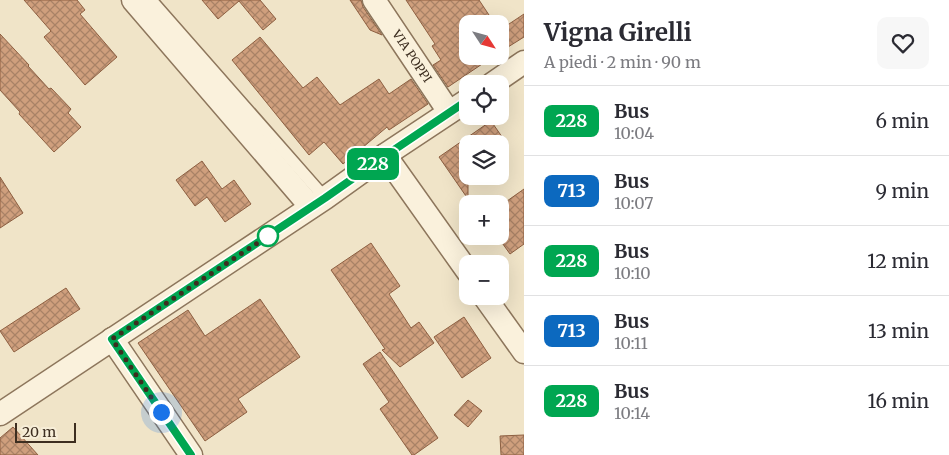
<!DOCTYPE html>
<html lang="it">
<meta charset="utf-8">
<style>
:root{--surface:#fff;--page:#f7f7f7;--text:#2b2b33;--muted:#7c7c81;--line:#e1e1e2}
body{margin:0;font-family:Merriweather,serif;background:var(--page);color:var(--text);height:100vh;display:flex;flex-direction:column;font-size:19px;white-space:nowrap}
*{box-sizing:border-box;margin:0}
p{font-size:16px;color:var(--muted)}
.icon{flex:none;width:28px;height:28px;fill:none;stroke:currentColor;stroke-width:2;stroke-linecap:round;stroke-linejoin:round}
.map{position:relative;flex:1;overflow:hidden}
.sheet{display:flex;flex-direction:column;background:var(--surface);width:425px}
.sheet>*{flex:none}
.badge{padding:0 10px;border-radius:8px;font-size:18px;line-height:32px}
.needle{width:32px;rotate:126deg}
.tools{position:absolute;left:459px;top:15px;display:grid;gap:10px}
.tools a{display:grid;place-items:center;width:50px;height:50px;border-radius:10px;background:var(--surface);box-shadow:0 5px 20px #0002;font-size:25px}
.scale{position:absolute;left:15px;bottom:12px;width:61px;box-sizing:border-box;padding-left:5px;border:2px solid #3d2e20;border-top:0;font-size:14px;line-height:18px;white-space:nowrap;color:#3d2e20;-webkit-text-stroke:4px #f7eed8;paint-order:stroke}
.you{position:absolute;width:25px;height:25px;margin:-12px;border:4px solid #fff;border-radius:50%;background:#1a73e8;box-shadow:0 0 0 8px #1a73e833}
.map>.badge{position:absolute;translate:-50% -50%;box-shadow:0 0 0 2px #fff}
.round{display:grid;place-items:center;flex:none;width:52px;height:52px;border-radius:10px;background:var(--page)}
.headline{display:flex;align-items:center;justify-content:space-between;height:85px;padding:0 20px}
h1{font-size:24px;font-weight:700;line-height:38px}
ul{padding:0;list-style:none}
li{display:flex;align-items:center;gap:15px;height:70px;padding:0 20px;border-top:1px solid var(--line)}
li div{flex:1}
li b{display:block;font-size:19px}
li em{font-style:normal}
li .badge{min-width:55px;font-weight:700;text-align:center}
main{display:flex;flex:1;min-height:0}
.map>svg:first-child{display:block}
</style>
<main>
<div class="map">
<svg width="524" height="455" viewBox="0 0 524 455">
<defs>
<pattern id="building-cross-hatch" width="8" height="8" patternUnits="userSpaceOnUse" patternTransform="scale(1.25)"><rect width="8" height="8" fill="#cf9f7d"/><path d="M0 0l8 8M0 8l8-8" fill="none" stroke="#a98266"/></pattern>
</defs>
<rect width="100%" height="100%" fill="#f0e4c8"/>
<path fill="url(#building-cross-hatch)" stroke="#8d5f41" d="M24,0h53l8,10 -5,4 37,43 -32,28 -41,-48 7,-6z
M202,0h58l16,19 -13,11 -24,-29 -21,18z
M350,0h11l2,7 19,28 -12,-5z
M406,0h73l16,24h-27v32h26l-46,31 -15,-22 8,-5 -9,-14 3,-2z
M524,14v23l-24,15v-22z
M0,34l29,31 -1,1 21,23 2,-1 20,21 -3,4 13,14 -27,25 -35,-38 1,-2 -20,-22z
M260,37l43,51 14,-11 23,28 39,-26 10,15 22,-15 17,25 -39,26 -2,-3 -44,37 -19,-22 -15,13 -77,-95z
M491,121l16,23h-39v55l-29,-42z
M202,161l20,28 12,-9 17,24 -26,18 -18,-25 -12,9 -19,-26z
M0,177l23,36 -23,15z
M524,189v55l-14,10 -10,-14v-34z
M371,243l29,43 -11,8 22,34 8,-6 15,21 -34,24 -18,-17 3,-1 -54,-79z
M66,288l14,21 -66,43 -14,-21z
M260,299l40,58 -62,42 9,13 -42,29 -67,-98 50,-33 17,26z
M464,317l27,41 -29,20 -28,-41z
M380,352l58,86 -24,17h-2l-32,-46 9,-7 -26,-38z
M468,400l14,11 -14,16 -14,-12z
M13,427l25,28h-38v-17z
M524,435v20h-23l-1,-19z"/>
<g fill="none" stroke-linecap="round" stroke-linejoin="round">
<g stroke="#8d765c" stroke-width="14">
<path id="lane" d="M151,0l174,198"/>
</g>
<g stroke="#8d765c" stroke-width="25">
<g id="street">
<path d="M133,0l178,207"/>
<path id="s1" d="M374,0l75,112"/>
<path d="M492,84l32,-22"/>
<path d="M385,155l83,117"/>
<path d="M484,296l40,56"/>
<path d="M112,339l79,116"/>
<path d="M0,414l325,-216 60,-43 83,-55"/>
</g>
</g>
<use href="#lane" stroke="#faf1dc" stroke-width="11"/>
<use href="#street" stroke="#faf1dc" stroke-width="22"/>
</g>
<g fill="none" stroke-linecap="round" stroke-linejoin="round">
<g stroke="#fff" stroke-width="11">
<path id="line" d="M191,455l-79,-116 213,-141 60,-42 83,-56"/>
</g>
<use href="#line" stroke="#00a651" stroke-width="8"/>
<path stroke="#3d2e20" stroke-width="5" stroke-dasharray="0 9" d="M161,412l-49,-73 156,-103"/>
</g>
<circle fill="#fff" stroke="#00a651" stroke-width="2.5" cx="268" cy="236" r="10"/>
<g text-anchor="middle" stroke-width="4" stroke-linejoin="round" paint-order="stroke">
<g font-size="12" fill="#3d2e20" stroke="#f7eed8">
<text dy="4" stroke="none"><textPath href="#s1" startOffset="68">VIA POPPI</textPath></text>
</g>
</g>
</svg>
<div class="tools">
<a><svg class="needle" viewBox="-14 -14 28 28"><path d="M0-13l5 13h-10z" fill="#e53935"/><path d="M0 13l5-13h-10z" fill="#7c7c81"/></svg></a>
<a><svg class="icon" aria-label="locate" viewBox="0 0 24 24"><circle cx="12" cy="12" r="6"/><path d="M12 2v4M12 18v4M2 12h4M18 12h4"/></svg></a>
<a><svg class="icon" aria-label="layers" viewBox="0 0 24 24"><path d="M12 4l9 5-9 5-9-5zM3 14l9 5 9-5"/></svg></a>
<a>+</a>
<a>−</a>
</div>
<div class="scale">20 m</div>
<div class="you" style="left:161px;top:412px"></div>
<b class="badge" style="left:373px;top:164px;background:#00a651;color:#fff">228</b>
</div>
<section class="sheet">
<div class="headline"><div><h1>Vigna Girelli</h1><p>A piedi · 2 min · 90 m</p></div><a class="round"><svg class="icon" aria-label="heart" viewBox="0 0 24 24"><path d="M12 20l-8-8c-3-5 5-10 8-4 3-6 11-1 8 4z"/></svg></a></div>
<ul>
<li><span class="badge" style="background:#00a651;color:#fff">228</span><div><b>Bus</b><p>10:04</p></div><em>6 min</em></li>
<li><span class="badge" style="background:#0c69bf;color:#fff">713</span><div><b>Bus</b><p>10:07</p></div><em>9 min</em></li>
<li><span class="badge" style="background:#00a651;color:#fff">228</span><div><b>Bus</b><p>10:10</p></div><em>12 min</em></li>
<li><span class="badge" style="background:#0c69bf;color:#fff">713</span><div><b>Bus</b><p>10:11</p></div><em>13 min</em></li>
<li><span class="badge" style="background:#00a651;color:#fff">228</span><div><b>Bus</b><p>10:14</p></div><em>16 min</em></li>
</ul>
</section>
</main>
